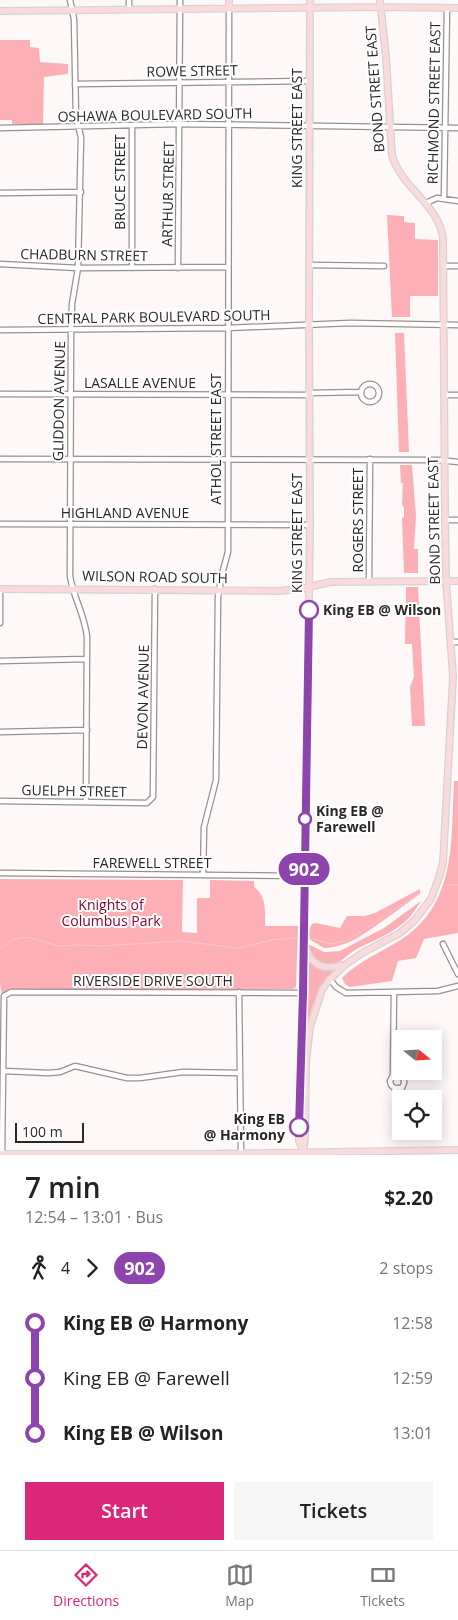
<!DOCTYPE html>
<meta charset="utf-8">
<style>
:root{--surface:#fff;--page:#f6f6f6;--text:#222;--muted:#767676;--line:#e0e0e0;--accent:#db2777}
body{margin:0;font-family:"Open Sans",sans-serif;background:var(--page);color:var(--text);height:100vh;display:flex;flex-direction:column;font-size:19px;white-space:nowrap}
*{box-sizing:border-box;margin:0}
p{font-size:16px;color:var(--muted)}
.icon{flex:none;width:28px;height:28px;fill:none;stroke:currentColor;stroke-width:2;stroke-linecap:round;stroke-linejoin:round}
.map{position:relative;height:1155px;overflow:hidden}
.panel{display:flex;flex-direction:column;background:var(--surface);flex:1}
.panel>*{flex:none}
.badge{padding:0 10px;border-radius:16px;font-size:18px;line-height:32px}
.needle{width:32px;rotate:108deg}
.tools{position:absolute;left:392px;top:1030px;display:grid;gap:10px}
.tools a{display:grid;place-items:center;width:50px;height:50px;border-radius:0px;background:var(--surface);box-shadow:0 2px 12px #0003;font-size:25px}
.scale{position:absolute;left:15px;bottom:12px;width:69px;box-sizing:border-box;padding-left:5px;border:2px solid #2a2727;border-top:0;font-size:14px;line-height:18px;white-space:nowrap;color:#2a2727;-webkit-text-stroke:4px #fff;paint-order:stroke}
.map>.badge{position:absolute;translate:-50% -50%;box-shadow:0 0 0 2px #fff}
.legs{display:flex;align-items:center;gap:8px;height:55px;padding:0 25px;font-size:16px}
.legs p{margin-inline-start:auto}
.summary{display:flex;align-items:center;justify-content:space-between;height:85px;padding:0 25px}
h1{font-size:28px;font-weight:600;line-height:38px}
.action{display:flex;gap:10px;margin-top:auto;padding:10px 25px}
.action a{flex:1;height:58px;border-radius:0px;background:var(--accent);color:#fff;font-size:20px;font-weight:600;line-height:58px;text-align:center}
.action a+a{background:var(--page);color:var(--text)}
ul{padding:0 25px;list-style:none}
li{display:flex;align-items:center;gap:18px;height:55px;font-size:19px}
li i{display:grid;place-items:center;width:8px;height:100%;margin:0 6px;background:currentColor}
li i::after{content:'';width:12px;height:12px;margin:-6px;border:4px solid;border-radius:50%;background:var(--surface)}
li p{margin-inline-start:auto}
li:first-child i{background:linear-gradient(#0000 50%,currentColor 0)}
li:last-child i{background:linear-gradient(currentColor 50%,#0000 0)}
.tab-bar{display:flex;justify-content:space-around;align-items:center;height:70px;border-top:1px solid var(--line);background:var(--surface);font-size:14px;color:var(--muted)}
.tab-bar a{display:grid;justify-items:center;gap:2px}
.tab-bar .active{color:var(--accent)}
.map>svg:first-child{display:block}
</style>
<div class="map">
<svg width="458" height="1155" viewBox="0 0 458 1155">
<rect width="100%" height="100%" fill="#fef8f8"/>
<path fill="#fcb0b6" d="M0,40h30v7l9,1 1,14 28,2v10l-24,3 -1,47h-31v-4h-12z
M387,215l17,1v6l11,1v16l23,1v56h-28v21h-18z
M395,333h9l5,119h-10z
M400,465h12l4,51 -2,33h4v24h-14l-2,-55 2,-1v-9l-2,-4 1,-21h-2z
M406,587h12l7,139h-13l-2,-39 4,-10 -2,-33h-7z
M454,781h4v152l-34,6 -8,19 -18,3 -6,20 -42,6 -5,-3 -3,-6c20,-20 46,-28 67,-44 48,-37 42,-99 45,-153z
M0,879l183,1 -1,52 15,1v-35h13v-18l44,1v6c13,9 11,26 11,39h33l-2,61 -3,2h-281l-10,6 -2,-11z
M420,889v5c-12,9 -24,17 -36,26 -19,13 -35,27 -60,28l-15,-9v-9l3,-6 4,-1 24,5 7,-12h18l10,-3z
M421,901c-3,5 -7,11 -11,16 -14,16 -37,23 -55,33 -7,4 -12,11 -19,13 -14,5 -26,-7 -28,-19l16,8 16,-1 44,-23z
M307,962c9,3 16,12 27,8 -15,18 -24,38 -28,62h-1z"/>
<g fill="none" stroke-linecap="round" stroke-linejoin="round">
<path stroke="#f3c8cb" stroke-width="1" d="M447,885h11
M306,937l25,7 17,-4 74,-48
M0,949l14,-10 13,-2 31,9 22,-1 21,1 80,-5 57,7 34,-8 30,-3"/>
<g stroke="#989091" stroke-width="7">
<path id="minor" d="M70,0l4,19 2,99 5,19 -3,131 -6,36 -1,24 -1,248c3,21 15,39 17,61l-1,164
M129,9v-9
M75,84l235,-3
M0,128l180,-4 278,4
M0,193l81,-1
M444,199l3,-191
M426,203l11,-5 21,3
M0,264l78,4 150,-1
M309,265l75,1
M444,266h14
M132,268v-142
M178,268l2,-268
M0,330l228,-2 122,-5 108,2
M361 393a9 9 0 1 1 18 0a9 9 0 1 1-18 0Z
M309,393l52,-1
M0,394l309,1
M444,395h14
M0,459l439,1 19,2
M445,520h13
M0,524l310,1
M369,581l1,-122
M0,623v-34
M451,642h7
M0,661l87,-2
M0,732l87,-2
M0,801l147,2 6,-6 2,-208
M0,873l304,3
M203,875l1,-48 12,-47 2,-183 4,-23 6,-22 1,-543
M443,944l15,30
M330,979l6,8 10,6 92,-2 20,-5
M239,992l2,161
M4,1071l44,2 12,-1 15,-6 52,12h13l43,-6 57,1
M393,1075l-3,6 1,4 3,3h8l2,-5v-4l-6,-5 -5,1v-2l1,-81
M2,1154l2,-158 7,-4 292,1"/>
</g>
<g stroke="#d4d4d4" stroke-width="8">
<path id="major" d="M229,9v-9
M0,11l381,-4 77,1
M0,589l277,2 24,-2 29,-7 128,-1
M303,949c10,16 21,22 39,16
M303,1150l-4,-9v-31l4,-117 7,-468 -1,-205 1,-320
M303,1151l2,-11 1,-78 4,-35 12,-37 8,-11 16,-15 18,-12 36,-19 14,-12 17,-22 8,-22 4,-14 10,-186 -7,-97 -1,-60 -2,-282c-5,-35 -42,-50 -51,-83l-6,-98 -6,-57
M0,1154h200l258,-4"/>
</g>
<use href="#minor" stroke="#fff" stroke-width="4.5"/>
<use href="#major" stroke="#fbdadc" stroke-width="5.5"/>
</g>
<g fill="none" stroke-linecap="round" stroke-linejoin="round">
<g stroke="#fff" stroke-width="11">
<path id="line-1" d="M299,1127l4,-134 6,-383"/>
</g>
<use href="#line-1" stroke="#8e44ad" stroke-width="8"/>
</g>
<g fill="#fff" stroke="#8e44ad" stroke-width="2.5">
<circle cx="309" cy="610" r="9"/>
<circle cx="305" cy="819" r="6"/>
<circle cx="299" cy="1127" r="9"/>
</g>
<g text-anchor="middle" stroke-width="4" stroke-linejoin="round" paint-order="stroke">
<g font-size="14" fill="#2a2727" stroke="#fff">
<text transform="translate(192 71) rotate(-1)" y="5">ROWE STREET</text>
<text transform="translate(375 89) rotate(-94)" y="5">BOND STREET EAST</text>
<text transform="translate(434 103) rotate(-89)" y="5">RICHMOND STREET EAST</text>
<text transform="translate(155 115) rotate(-1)" y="5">OSHAWA BOULEVARD SOUTH</text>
<text transform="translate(297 128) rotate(-90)" y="5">KING STREET EAST</text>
<text transform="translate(120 182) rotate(-90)" y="5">BRUCE STREET</text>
<text transform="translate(168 194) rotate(-89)" y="5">ARTHUR STREET</text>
<text transform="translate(84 255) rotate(1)" y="5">CHADBURN STREET</text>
<text transform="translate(154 317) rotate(-1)" y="5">CENTRAL PARK BOULEVARD SOUTH</text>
<text x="140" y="388">LASALLE AVENUE</text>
<text transform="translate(59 401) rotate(-89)" y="5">GLIDDON AVENUE</text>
<text transform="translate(216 439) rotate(-90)" y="5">ATHOL STREET EAST</text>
<text x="125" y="518">HIGHLAND AVENUE</text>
<text transform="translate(358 520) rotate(-90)" y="5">ROGERS STREET</text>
<text transform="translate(434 521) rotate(-91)" y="5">BOND STREET EAST</text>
<text transform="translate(297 533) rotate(-90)" y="5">KING STREET EAST</text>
<text transform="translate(155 577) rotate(1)" y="5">WILSON ROAD SOUTH</text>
<text transform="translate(143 697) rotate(-89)" y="5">DEVON AVENUE</text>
<text transform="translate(74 791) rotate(1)" y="5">GUELPH STREET</text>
<text x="152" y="868">FAREWELL STREET</text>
<text x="153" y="986">RIVERSIDE DRIVE SOUTH</text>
</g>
<g font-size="14" font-weight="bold" fill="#2a2727" stroke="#fff" text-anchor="start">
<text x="323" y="615">King EB @ Wilson</text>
<text x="316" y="816">King EB @<tspan x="316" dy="16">Farewell</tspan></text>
<text x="285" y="1124" text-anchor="end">King EB<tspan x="285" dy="16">@ Harmony</tspan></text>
</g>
<g font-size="14" fill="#84052d" stroke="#fff">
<text x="111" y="910">Knights of<tspan x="111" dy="16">Columbus Park</tspan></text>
</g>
</g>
</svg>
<div class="tools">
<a><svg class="needle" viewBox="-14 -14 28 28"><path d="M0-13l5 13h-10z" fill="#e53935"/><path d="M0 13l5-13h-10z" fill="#767676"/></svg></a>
<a><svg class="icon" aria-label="locate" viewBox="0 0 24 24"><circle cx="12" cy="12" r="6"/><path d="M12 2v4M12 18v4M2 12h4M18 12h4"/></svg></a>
</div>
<div class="scale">100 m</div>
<b class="badge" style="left:304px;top:869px;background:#8e44ad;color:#fff">902</b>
</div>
<section class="panel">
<div class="summary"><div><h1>7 min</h1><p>12:54 – 13:01 · Bus</p></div><b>$2.20</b></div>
<div class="legs"><svg class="icon" aria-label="walk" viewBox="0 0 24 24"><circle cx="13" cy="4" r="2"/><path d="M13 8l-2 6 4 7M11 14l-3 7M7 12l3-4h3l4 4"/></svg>4<svg class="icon" aria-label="forward" viewBox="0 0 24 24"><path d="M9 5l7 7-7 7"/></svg><b class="badge" style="background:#8e44ad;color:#fff">902</b><p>2 stops</p></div>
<ul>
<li><i style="color:#8e44ad"></i><b>King EB @ Harmony</b><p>12:58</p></li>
<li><i style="color:#8e44ad"></i><span>King EB @ Farewell</span><p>12:59</p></li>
<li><i style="color:#8e44ad"></i><b>King EB @ Wilson</b><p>13:01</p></li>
</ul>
<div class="action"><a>Start</a><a>Tickets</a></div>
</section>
<nav class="tab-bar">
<a class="active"><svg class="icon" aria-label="directions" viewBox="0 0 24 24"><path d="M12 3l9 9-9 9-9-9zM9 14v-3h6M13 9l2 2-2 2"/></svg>Directions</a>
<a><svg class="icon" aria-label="map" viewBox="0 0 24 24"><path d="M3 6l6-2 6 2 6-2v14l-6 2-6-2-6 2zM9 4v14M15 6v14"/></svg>Map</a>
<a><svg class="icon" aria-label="tickets" viewBox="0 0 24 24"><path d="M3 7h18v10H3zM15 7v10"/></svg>Tickets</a>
</nav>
